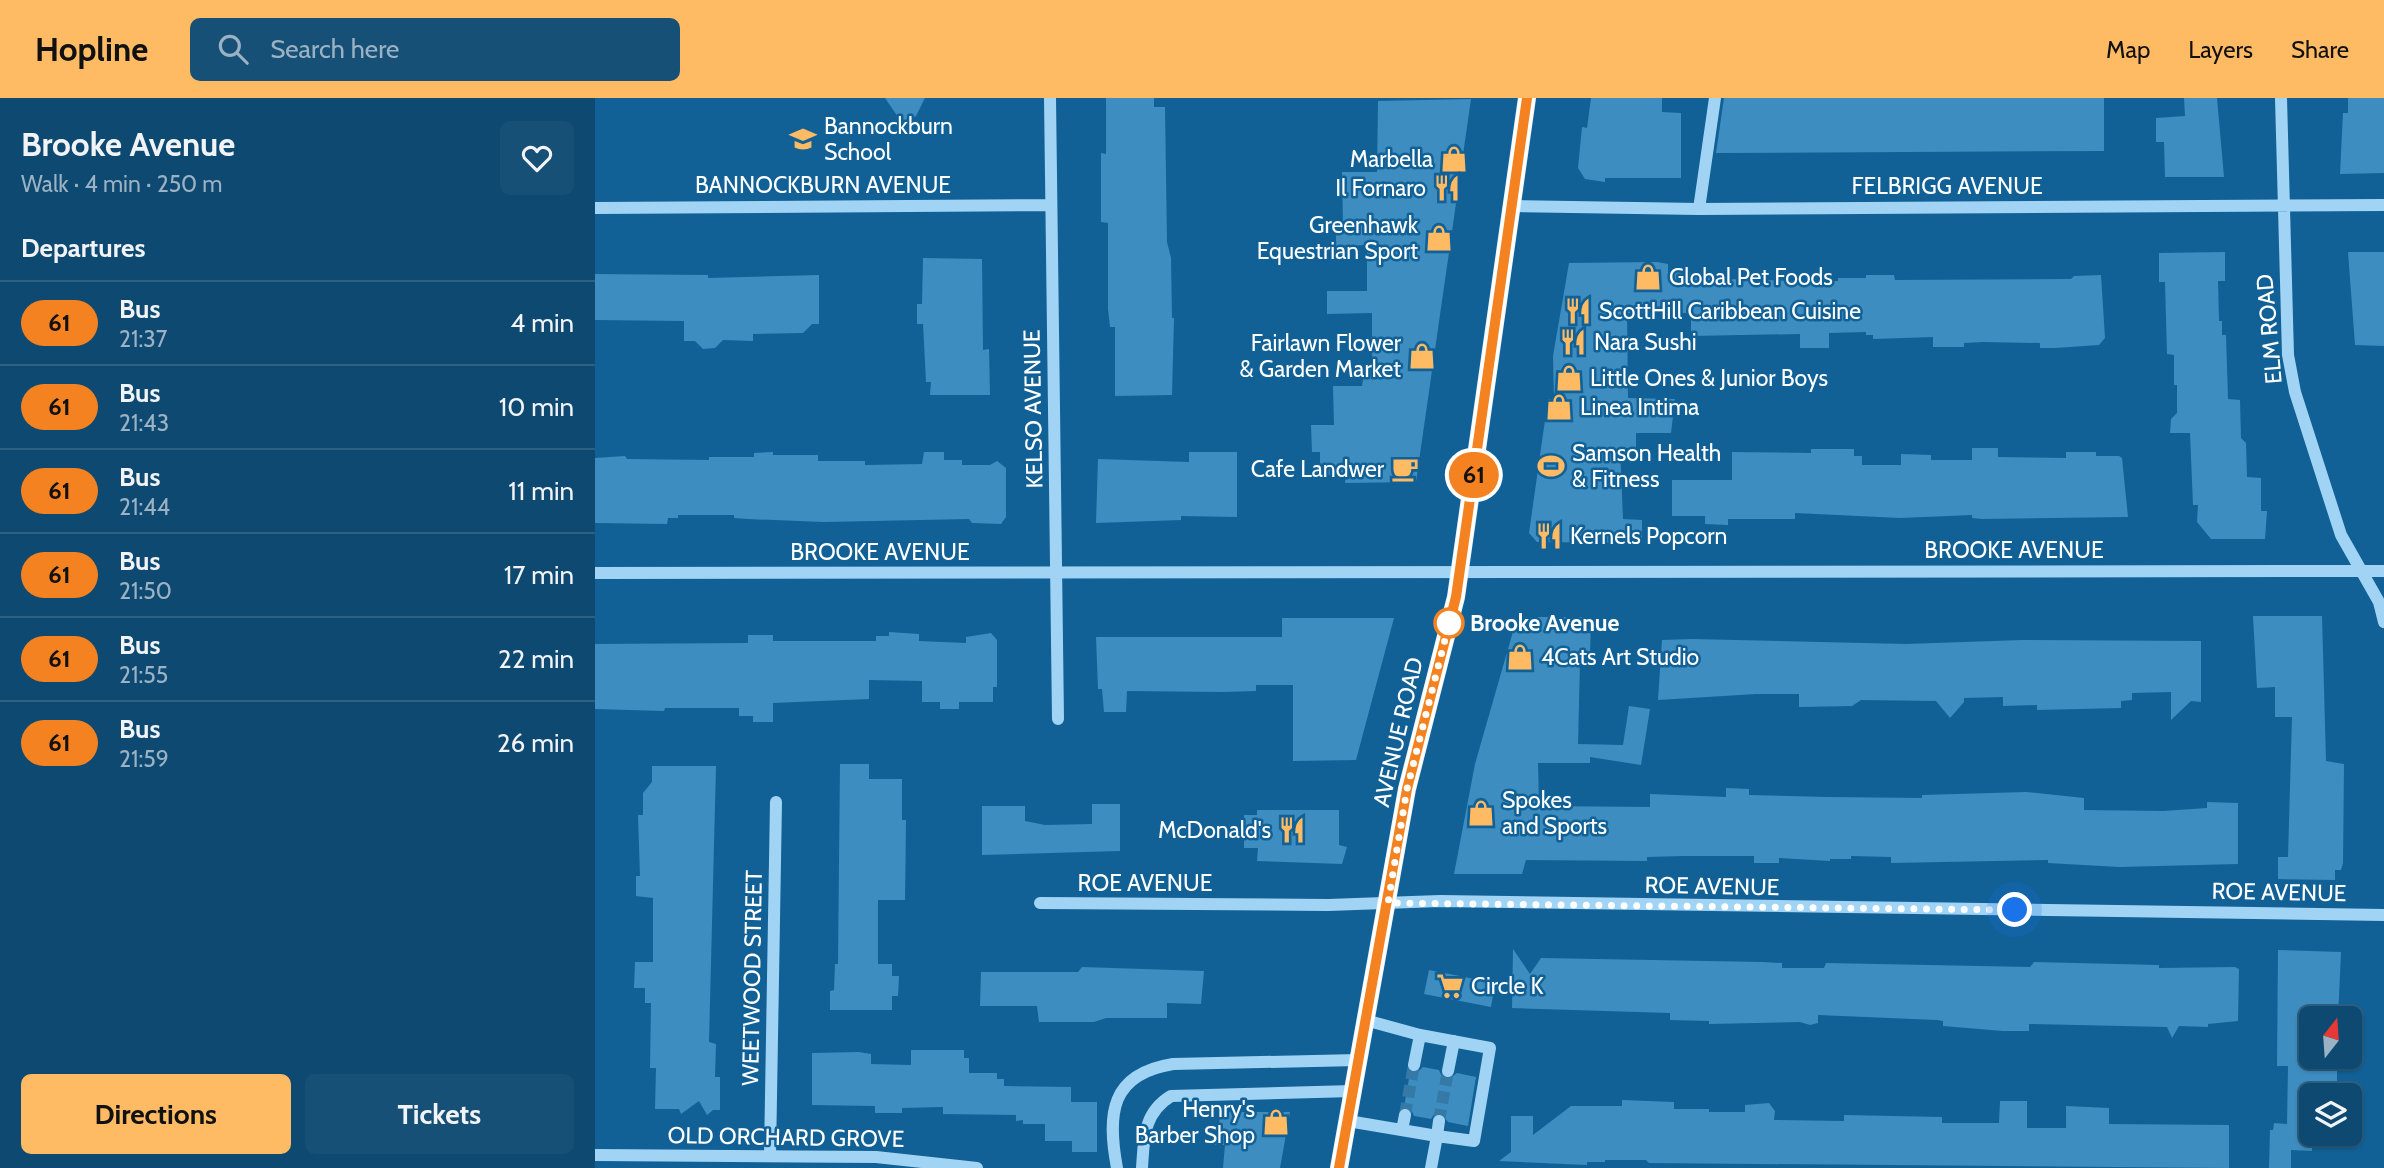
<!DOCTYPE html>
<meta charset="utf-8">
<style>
:root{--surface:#0d4971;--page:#165076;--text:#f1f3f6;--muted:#9ab2c3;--line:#2d6184;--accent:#ffba64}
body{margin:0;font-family:Cabin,sans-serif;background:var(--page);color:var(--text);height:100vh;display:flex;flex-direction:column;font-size:26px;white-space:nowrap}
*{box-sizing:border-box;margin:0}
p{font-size:23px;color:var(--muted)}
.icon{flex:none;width:38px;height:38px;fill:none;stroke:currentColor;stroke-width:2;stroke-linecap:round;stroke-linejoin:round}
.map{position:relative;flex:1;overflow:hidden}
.panel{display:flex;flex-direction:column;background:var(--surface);width:595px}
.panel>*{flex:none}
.badge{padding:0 14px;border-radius:23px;font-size:24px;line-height:46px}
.needle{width:46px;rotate:17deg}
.tools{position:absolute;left:1704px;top:908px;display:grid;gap:14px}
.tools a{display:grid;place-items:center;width:63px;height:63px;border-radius:10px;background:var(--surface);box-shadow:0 2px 5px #0004,0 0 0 2px var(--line);font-size:35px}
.you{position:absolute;width:35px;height:35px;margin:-18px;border:5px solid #fff;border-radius:50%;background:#1a73e8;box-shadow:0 0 0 10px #1a73e833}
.map>.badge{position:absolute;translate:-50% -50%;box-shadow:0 0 0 4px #fff}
h2{padding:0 21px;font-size:26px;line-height:63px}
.round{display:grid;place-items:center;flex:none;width:74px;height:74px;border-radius:10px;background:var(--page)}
.head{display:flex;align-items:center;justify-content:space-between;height:119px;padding:0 21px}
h1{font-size:33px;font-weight:700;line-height:52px}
.button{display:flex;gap:14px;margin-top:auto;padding:14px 21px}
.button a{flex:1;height:80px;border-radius:10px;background:var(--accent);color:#111;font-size:28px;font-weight:700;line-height:80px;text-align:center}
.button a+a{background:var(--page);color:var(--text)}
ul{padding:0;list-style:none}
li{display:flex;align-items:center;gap:21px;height:84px;padding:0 21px;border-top:2px solid var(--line)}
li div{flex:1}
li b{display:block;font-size:26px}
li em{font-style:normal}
li .badge{min-width:77px;font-weight:700;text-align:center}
header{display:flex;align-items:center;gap:42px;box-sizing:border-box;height:98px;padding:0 35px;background:var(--accent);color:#111}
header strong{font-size:33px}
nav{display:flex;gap:38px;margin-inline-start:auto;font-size:24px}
.search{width:490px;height:63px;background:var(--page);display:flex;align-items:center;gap:18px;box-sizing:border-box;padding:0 24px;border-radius:10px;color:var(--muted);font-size:26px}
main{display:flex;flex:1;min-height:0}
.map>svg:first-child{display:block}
</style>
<header>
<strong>Hopline</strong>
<div class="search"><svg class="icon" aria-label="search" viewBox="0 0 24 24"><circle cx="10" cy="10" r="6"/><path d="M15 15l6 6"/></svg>Search here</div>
<nav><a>Map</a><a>Layers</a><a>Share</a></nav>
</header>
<main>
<section class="panel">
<div class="head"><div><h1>Brooke Avenue</h1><p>Walk · 4 min · 250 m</p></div><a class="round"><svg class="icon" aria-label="heart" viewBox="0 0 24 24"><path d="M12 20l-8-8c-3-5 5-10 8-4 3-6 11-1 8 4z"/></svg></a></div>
<h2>Departures</h2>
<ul>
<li><span class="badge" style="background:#f58220;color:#111">61</span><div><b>Bus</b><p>21:37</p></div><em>4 min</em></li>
<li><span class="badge" style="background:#f58220;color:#111">61</span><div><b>Bus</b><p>21:43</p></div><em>10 min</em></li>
<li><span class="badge" style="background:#f58220;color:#111">61</span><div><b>Bus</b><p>21:44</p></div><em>11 min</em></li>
<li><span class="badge" style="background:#f58220;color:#111">61</span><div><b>Bus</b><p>21:50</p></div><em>17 min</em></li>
<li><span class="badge" style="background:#f58220;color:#111">61</span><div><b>Bus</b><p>21:55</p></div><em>22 min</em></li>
<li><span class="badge" style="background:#f58220;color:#111">61</span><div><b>Bus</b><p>21:59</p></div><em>26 min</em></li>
</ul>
<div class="button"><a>Directions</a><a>Tickets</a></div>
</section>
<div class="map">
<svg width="1789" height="1070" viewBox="0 0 1789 1070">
<rect width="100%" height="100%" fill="#116197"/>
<path fill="#3e8dc1" d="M290,0h40l-9,18 -10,5 -8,-4z
M511,0h48v9h11l2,135 4,16 1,60h2l-2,77 -57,1v-69h-5l-2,-18v-86l-7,-1v-69l5,1z
M996,0h71v14l19,1v65h-76v4l-20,-3 -7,-11 4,-41 5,1z
M1129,0h380v53l-388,2z
M1589,0h33l7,79h-59l-1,-35h-8v-24l29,-2z
M1753,0h36v75l-44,1 3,-61h5z
M876,1l-55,383 -71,1 1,-8h-26v-23h-8l-1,-27h23l-1,-39h29l3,-19h7v-54l-45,1v-23h40v-46l-31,1v-19h7l-1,-55h35l1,-71z
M1630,154v29h-7l1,40h3v14h4l2,64 12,1 1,38 5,5 1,34 14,1v33h6l-2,28h-54l-14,-17 1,-17h-5l-3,-72h-20l1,-14 6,-6v-28h-3v-30l-7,-1 -2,-72h-6v-29z
M1753,154h36v94l-29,-1z
M328,160l59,1 1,91 6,-1 1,46h-60l1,-13h-5l-3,-58h-6v-20h5z
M1062,164l11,2v8l59,1v6l69,2h42v-3h28v-3h28l1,5 176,-1 3,-3 27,-1 4,63 -6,7 -44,3h-15v-5l-57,-1 -19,1v4h-31v-10l-60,2v-4h-7v-3l-37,1v15h-29v-14l-109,2v-23h-64l1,85 47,1 -4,34h-35v15h-16l3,71 19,1v23l-105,-1 -8,-9 19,-134h6l-1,-43 16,-93z
M0,176l113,1v3l111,-3v49h-7l-9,9 -50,1v7l-30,-1 -8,8 -12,1 -8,-8h-11v-20l-89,-1z
M1377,350h26v9l68,1v-6h30v4h23l3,2 6,59 -146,2 -10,-1v-3l-72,3 -105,-5v6h-67v6l-23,-1v-8h-33v-36h60v-28l79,1v-4h43v7h8v9h39v-11l30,1v5h41z
M178,354v3h45v6h47v4l57,-1 2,-12h20v8h18v5h28l7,-4 9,7v49l-5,7 -29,-1 -3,-4 -145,3 -76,-3 -14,-1v-3h-56v3h-10l-1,6 -72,-1v-65l30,-2 2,3 82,1v-3h45v-4z
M594,354h48v65l-56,-1v4l-85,3 2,-64 91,3z
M1658,518h69l4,145 18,3 -1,99 -2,7h-6v10l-57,-1v-22h10l4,-140h-17v-30l-18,1z
M928,519h68l-1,39h-7v6h-3l-2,82 45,1 6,-39 21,3 -9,56 -51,-8v6h-52l1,43 111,1v-13l76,3v-9l23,1v6l79,2 94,1v-3l104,-3 58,6v12l79,1 44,-3v-6l31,1v61l-119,3 -71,-4v-3l-157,3v-6l-40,-1v3h-21v2l-51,-3v5h-25v-7h-71l-36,1v4l-121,-1 -4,14h-68l21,-110 41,-143z
M687,520h112l-38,142 -63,1v-76h-37v6l-33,1 -96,-1 -1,21h-22l-2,-23h-4l-2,-52h186z
M294,534l30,2v7l47,2v-6l25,-4 6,7v47h-4v15h-34v7h-19v-7h-18v-21l-53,-1v19l-96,4v19h-20v-6h-14v-8h-74l-1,3 -69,-2v-65l153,-1v-8h25v6h103v-5h13z
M1097,541l214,5 116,-4 179,1v61l-10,-1 -20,19v-28l-39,1v7l-11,1v7l-84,2v-5l-34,1v-9l-39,1v4l-14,16 -14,-17 -75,-1 -9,6 -53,1v-13h-43l-98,6 4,-60z
M245,666h29v15h33v41h4l-1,80h-27v64h14v12h7l-1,20h-6v14h-62v-19l4,-1 1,-26h3z
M57,668h64l-7,276 7,2 -1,33h5v33h-7l-6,5 -8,-14 -18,13 -2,-5h-24l1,-41h-6l1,-65h-6v-15h-11l1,-26h18v-64l-17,-2v-20h4l-2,-61h5v-22l9,-11z
M497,706h28v47l-138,4v-49h43v15l20,4 47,-1z
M662,712h82v35l8,2 -5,17 -85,-3 1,-13h-14v-33h13z
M918,851l17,25 11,-16 221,4 20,1v5h42l2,-5 204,4 4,-5 125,3v3l76,-1 4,2 -1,52 -30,3v3l-29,-1 -7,12 -5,-11 -138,-3v7h-26l-60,-5v-5l-6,-1 -119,-5v8l-8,2 -10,-3 -91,2v-3l-39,-1v-7l-158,-5z
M1683,852l63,2 -3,66h-26v39h25v35h-25v59l-21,-1v18h-22l1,-38h3l1,-7 13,1 1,-58h-11z
M487,869l122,4 -3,33 -34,-1v15h-61l-12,4h-55l-2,-16h-57l1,-34h97z
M834,872l66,13 -4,24 -67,-13z
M316,952h53v8h5v15h28v6h7v7l67,1v15h26v50h-25v-11h-27v-17h-22v-4l-7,1v-6l-73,-1v-7l-41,1v5h-27v-7l-63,-1v-52l47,-1 12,2v10l40,1z
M828,969l16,3 3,7 5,3 10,-7 19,4 -8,49 -20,-4 -7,-9h-6l-4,6 -17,-3 -3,-7 -7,-2 6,-34h7z
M1027,1002l52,2v7h35v3h36v-7l24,-2 6,8 -1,9 70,1v-6l98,2v6h57l1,-22h27v27h39v-22l43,2v16l120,1v43l-580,-5 -3,-3h-41v2h-18v3l-88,-4 12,-9v-36h22v19l38,-29h51z
M626,1014h69l-10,56h-57l2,-23h-10z"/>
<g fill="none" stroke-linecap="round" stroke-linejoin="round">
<path stroke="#3579a7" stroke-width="12" stroke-dasharray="12 6" stroke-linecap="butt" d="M810,1017l9,-50
M844,1023l9,-50"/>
<path stroke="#a1d4f4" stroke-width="12" d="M455,0l8,621
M1686,0l7,257 7,37 46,143 38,67 5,20
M915,108l189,3 685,-4
M0,110l456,-3
M1104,111l16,-111
M0,475l1789,-2
M445,805l288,2 112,-4 944,14
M770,922l55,15
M819,967l6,-30 70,13 -16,93 -37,-5 2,-15
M853,973l6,-30
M753,1023l89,15 -6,32
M807,1032l3,-15
M0,1057l281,2 101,11
M175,1057l6,-353
M522,1070c-10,-54 -7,-94 56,-104l185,-4
M547,1070c2,-29 1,-55 29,-72l182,-5"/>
<path stroke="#eef7ff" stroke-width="18" d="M744,1070l68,-379 49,-192 71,-499"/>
</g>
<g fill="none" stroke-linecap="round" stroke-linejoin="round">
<g stroke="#fff" stroke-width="16">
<path id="line" d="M744,1070l68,-379 49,-192 71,-499"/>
</g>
<use href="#line" stroke="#f58220" stroke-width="10"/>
<path stroke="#fff" stroke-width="7" stroke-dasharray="0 12.6" d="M854,525l1,-3 -43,169 -19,114 627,7"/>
</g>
<defs>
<g id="school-bare" transform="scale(2.1)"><path d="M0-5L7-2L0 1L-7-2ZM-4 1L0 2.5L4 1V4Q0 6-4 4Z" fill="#ffba64" stroke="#116197" stroke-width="2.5" paint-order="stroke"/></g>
<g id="shop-bare" transform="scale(2.1)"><path d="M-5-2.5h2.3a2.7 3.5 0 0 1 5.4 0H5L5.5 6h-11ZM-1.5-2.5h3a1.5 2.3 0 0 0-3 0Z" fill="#ffba64" stroke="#116197" stroke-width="2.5" paint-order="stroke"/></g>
<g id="restaurant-bare" transform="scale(2.1)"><path d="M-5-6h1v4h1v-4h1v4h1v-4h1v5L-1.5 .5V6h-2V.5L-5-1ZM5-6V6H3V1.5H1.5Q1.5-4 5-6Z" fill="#ffba64" stroke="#116197" stroke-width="2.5" paint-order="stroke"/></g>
<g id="stadium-bare" transform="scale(2.1)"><path d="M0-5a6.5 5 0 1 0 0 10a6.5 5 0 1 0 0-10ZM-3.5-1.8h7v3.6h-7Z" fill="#ffba64" stroke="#116197" stroke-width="2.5" paint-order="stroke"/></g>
<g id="cafe-bare" transform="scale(2.1)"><path d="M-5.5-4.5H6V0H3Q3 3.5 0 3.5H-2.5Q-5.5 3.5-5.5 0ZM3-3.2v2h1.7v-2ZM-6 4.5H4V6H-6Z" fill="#ffba64" stroke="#116197" stroke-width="2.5" paint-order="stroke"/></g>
<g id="supermarket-bare" transform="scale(2.1)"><path d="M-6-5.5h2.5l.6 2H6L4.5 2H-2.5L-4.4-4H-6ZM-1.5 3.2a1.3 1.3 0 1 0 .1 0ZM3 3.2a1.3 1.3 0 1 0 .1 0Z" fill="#ffba64" stroke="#116197" stroke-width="2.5" paint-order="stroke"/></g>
</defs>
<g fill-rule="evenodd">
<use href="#school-bare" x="208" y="41"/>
<use href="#shop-bare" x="859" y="61"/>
<use href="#restaurant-bare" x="852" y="90"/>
<use href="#shop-bare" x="844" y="140"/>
<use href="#shop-bare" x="1053" y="179"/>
<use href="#restaurant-bare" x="983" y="213"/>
<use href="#restaurant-bare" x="978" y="244"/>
<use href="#shop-bare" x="827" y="258"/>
<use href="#shop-bare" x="974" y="280"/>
<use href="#shop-bare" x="964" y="309"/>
<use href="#stadium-bare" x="956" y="368"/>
<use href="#cafe-bare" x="810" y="371"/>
<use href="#restaurant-bare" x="954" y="438"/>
<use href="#shop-bare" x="925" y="559"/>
<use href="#shop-bare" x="886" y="715"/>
<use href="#restaurant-bare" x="697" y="732"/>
<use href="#supermarket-bare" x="855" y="888"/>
<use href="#shop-bare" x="681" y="1024"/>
</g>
<circle fill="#fff" stroke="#f58220" stroke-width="3.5" cx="854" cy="525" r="14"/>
<g text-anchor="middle" stroke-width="5" stroke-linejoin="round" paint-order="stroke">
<g font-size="23" fill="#fff" stroke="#116197" text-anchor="start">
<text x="229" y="36">Bannockburn<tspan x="229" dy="26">School</tspan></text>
<text x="838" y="69" text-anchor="end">Marbella</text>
<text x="831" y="98" text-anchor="end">Il Fornaro</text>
<text x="823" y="135" text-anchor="end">Greenhawk<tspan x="823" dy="26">Equestrian Sport</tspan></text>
<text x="1074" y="187">Global Pet Foods</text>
<text x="1004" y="221">ScottHill Caribbean Cuisine</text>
<text x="999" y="252">Nara Sushi</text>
<text x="806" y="253" text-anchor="end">Fairlawn Flower<tspan x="806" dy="26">&amp; Garden Market</tspan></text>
<text x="995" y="288">Little Ones &amp; Junior Boys</text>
<text x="985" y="317">Linea Intima</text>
<text x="977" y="363">Samson Health<tspan x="977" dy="26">&amp; Fitness</tspan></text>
<text x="789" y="379" text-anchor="end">Cafe Landwer</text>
<text x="975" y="446">Kernels Popcorn</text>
<text x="946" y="567">4Cats Art Studio</text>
<text x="907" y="710">Spokes<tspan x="907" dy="26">and Sports</tspan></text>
<text x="676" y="740" text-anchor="end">McDonald's</text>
<text x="876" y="896">Circle K</text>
<text x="660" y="1019" text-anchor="end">Henry's<tspan x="660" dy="26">Barber Shop</tspan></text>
</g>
<g font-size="23" fill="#fff" stroke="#116197">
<text x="228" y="95">BANNOCKBURN AVENUE</text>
<text x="1352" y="96">FELBRIGG AVENUE</text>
<text transform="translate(1674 231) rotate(-95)" y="8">ELM ROAD</text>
<text transform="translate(438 311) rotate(-91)" y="8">KELSO AVENUE</text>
<text x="1419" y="460">BROOKE AVENUE</text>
<text x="285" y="462">BROOKE AVENUE</text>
<text transform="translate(803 634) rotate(-77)" y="8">AVENUE ROAD</text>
<text x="550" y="793">ROE AVENUE</text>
<text transform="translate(1117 788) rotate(1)" y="8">ROE AVENUE</text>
<text transform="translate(1684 794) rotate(1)" y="8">ROE AVENUE</text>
<text transform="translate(157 880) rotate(-89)" y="8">WEETWOOD STREET</text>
<text transform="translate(191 1039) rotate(1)" y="8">OLD ORCHARD GROVE</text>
</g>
<g font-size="23" font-weight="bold" fill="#fff" stroke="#116197" text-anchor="start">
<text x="875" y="533">Brooke Avenue</text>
</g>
</g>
</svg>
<div class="tools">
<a><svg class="needle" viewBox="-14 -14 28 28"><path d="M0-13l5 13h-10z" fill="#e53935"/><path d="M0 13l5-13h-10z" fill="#9ab2c3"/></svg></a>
<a><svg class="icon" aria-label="layers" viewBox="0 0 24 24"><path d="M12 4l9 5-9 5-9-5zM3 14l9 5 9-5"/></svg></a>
</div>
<div class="you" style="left:1420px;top:812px"></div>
<b class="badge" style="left:879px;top:377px;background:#f58220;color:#111">61</b>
</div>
</main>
